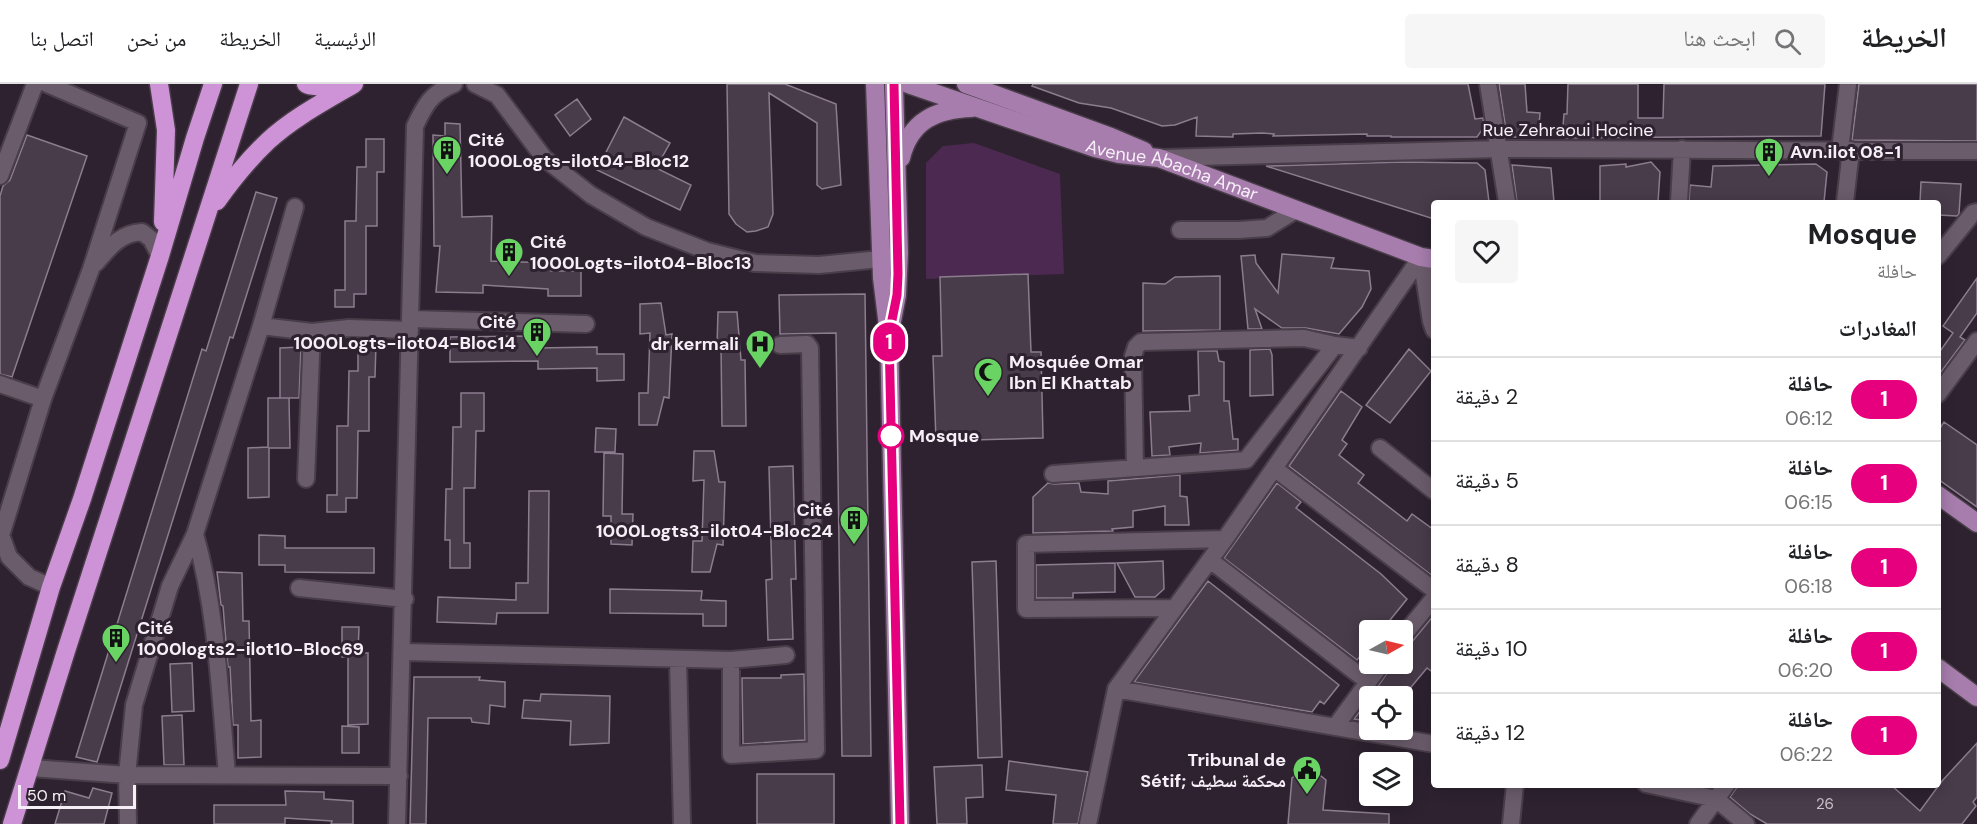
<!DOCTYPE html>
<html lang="ar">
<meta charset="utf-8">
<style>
:root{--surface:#fff;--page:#f6f6f6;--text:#202124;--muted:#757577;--line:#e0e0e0}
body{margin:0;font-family:"DM Sans","Noto Naskh Arabic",sans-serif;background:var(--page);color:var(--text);direction:rtl;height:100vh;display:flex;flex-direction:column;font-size:22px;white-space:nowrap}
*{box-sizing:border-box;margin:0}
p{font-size:20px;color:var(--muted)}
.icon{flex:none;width:33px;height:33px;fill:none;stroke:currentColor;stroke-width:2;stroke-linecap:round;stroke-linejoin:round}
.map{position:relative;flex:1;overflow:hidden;direction:ltr}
.panel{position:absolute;left:1431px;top:116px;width:510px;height:588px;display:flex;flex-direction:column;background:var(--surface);border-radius:6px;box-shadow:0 3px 15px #0003;direction:rtl}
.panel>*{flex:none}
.badge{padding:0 12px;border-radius:20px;font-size:21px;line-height:39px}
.needle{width:39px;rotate:82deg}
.buttons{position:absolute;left:1359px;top:536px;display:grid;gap:12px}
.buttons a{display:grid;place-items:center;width:54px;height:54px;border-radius:6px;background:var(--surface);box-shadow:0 3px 15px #0003;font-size:30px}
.scale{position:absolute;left:18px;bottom:15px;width:118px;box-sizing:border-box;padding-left:6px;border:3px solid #f7eff8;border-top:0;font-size:16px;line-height:21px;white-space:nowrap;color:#f7eff8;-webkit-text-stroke:4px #2e2230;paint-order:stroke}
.map>.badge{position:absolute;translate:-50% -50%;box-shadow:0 0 0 3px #fff}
h2{padding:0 24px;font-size:22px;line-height:54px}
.round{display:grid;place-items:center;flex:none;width:63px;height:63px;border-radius:6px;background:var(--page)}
.head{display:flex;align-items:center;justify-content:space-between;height:102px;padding:0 24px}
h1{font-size:28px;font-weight:700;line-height:45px}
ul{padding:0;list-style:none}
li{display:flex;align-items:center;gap:18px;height:84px;padding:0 24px;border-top:2px solid var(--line)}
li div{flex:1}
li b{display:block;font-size:22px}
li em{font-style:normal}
li .badge{min-width:66px;font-weight:700;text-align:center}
header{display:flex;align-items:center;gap:36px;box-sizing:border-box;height:84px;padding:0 30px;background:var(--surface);border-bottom:2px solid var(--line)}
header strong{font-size:28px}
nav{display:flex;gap:33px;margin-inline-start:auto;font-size:21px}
.search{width:420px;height:54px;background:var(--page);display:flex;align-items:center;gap:15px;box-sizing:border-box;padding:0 21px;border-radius:6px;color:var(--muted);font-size:22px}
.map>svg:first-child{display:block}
</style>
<header>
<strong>الخريطة</strong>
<div class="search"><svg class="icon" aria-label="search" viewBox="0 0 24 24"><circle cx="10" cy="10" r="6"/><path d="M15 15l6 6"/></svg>ابحث هنا</div>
<nav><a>الرئيسية</a><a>الخريطة</a><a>من نحن</a><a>اتصل بنا</a></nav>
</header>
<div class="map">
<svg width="1977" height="740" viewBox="0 0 1977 740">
<rect width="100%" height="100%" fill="#2e2230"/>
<path fill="#4c2950" d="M974,59l86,31 4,100 -138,5v-116l17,-17z"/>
<path fill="#483b4a" stroke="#8c7d8e" stroke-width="1.5" d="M727,0h58l51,20 5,81 -19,4 -5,-4v-62l-48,-30 4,121 -5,13 -12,4 -9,1 -11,-8 -7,-10z
M1033,0h435l7,35 8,-1 1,9 -7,10h-86v-1h-24v-2l-94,2 1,-2 -12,-1 -29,1v3l-37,-1 1,-19 -22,8 -13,1 -51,-18 -32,-5 -47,-17z
M1499,0h26l2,28 13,1 -2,24h-31z
M1568,0h70v34h25l1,-34h161l-4,52 -259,2 2,-24h3z
M1859,0h118v57l-125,-1z
M577,15l14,20 -21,17 -15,-21z
M624,33l46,26 -14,25 35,17 -11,25 -83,-40z
M445,39l15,1 2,93 30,-1 -1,45 60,2v8h30v25h-33v-7l-65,-4v8l-47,-1 4,-46h-6l-1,-111 12,1z
M27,51l60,21 -75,221 -12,-3v-178l3,-10 7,-6z
M366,55h18v33h-7v54h-11v68h-12v13h-19v-17h10v-69h11l1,-54h9z
M1402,78l75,1 8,7 4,32h-55v17l-168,-53z
M1651,78l9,10 -2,30h-58v-36l26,-2v3z
M1816,80l11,8 -3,30h-135l1,-17 21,2 2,-21z
M1512,81l39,3 3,34h-37z
M1921,98l40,2 -2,30 -2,2 -19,-1v-13h-18z
M256,108l21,6 -44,140 -3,-1 -133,425 -21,-5 126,-408 4,2z
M1282,170l52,4 -3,10 38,3 2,18 -9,18 -23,27 -33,-6h-24l-27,-19 7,20h-14l-7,-73 14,-1 1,8 22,30z
M1028,190l3,78h10l2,86 -107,3 -3,-85h9l-2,-79z
M1220,192v54l-77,1v-48l22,1 10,-7z
M1977,194v35l-17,24 5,3 -27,36v-22l15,-21 -10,-7z
M865,210l6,462h-29l-6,-423 -56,1 -1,-39z
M661,219l5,32 6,-1 -3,64 -5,-1 -7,28h-18v-32h9l2,-60 -10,1v-30z
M718,228h19l4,48h4l1,66h-24l-1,-80h-4z
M536,252v12l61,-1v7h27v26l-27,1v-13l-59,1v-8l-88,1v-25z
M358,259h18l-1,34h-6v54h-11l-1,67h-11v14h-19v-17h10v-69h11l1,-55h9z
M301,263l-2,51h-19v-50z
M1270,265l2,6 1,40 -23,1v-46z
M1409,265l22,22 -41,52 -24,-18z
M1198,267h19l2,10 5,1v39h5l4,38h5v11l-38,3 1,-10 -32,4 1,8 -18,1 -2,-44 40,-1 -1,-15 10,-1z
M1341,307l21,16 -20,33 5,4 -8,11 25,20 -6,8 49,38 5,-7 22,16v47l-145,-111z
M461,309h23v38h-8l-1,57h-11v55h6v25h-20v-28h-5l1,-51h6l1,-62h8z
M268,314h21l1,50h-21v49l-21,1v-50l20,-1z
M1944,338l33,23v62l-39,-28v-48z
M596,344l20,1 -1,23h-20z
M694,367h20l5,31h6l-2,63 -6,-1 -7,28h-18l1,-31h9l2,-61 -11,1z
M604,369l19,1 -1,60h11l-1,31 -21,-1v-28h-8z
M793,382l3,113h-5l2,60 -25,1 -2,-60 6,-1 -3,-112z
M1180,391v21l7,1 2,28h-24v-19l-32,5v16l-21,2 1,2 -80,2v-36l15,-14 6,1 25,-1 2,9 27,2v-13z
M1277,399l24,19 -5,6 85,66 26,25 -25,31h-12v15l-13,15 -133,-102z
M529,407h20l-1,122h-51l-1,11 -59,-2 1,-25 78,3v-17h12z
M259,451l26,1v12h89v25l-89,-1v-7h-26z
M996,477l6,196 -24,1 -6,-196z
M1163,477l1,28 -9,8h-20l-18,-34z
M1115,479v29l-42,1v5h-37v-33z
M217,488l25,1 1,48h6l2,100 10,-1v37l-23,1v-33h-5l-3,-58h-2l-5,-61 -2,-1z
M1208,497l131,104 -15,19 -4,-3 -8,11 -178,-30z
M610,505l92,2 -1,9 25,1v25h-23v-12l-93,-1z
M1434,531v58l-7,-5 -25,30v-2h-31l19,-27 2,-6h10v-16l8,-3z
M342,543h17l-1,26h10v71l-20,1v-68h-6z
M192,579l2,48 -22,1 -2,-48z
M804,590l1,66 -62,4 -1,-66h39v-3z
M414,593h66l-1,3 26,2v25l-15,-2 -1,19 -17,-2 -1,-4h-43l-2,106h-16z
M541,610l69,2 -1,47 -39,2 1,-24 -49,-3 2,-18 16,1z
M1370,614v24l-16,-3z
M182,631l2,50h-20l-2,-49z
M342,642l17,1v26h-17z
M1977,659v54l-4,5 3,4 -14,18h-195l-17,-10 -20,-17 9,-13h151l30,27 22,-30z
M1009,677l79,11 -10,52h-25l3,-29 -50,-5z
M982,681l1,32 -17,1 1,26h-30l-3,-57z
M1299,689l22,3 5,4 -3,30 66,4v10h-101l4,-46z
M757,690h77v50h-77z
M93,704l19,5 -8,31h-49l10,-33 24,7z
M285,707l39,1v7l29,2v23h-22l1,-3 -47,-3v6h-71v-19h72z"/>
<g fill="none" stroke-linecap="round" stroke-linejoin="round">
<g stroke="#483d48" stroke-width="20">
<path id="minor" d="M475,0l22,11 47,63 47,37 55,32 61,24 48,12 64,2 62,-6 13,-4
M1488,0l19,118
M1840,66l8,-66
M1162,74l337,-9 478,2
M0,92l35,-92
M1679,118l3,-53
M1845,118l6,-52
M1180,146h59l28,-2 29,-18
M1938,172l35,-43 4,-1
M1421,173l10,64 3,9
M96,179c13,-15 24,-30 46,-31l9,7 9,17
M410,235l176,5
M261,242l51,6 -6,147
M312,248l37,-4 61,2
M0,300l43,15
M1938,310l39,-53
M1380,364l54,43
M1135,384l-2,-112 3,-9 5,-5 163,-4 31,7
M1274,384l160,122
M1053,390l193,-14 89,-115 24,3
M195,450c22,78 25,161 32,241
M1,451l8,22 20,20 22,10
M0,455l43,-140 48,-130 47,-146 -91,-39
M1210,476l157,121
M299,504l106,11
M1175,524l-149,1v-65l199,-5
M1402,553l32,-39
M403,568l328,8 55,-5
M678,575l4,165
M731,576v95l85,-5 -6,-402 -3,-4 -27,1
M1116,605l318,55
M1335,643l47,-64
M31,684l96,7 272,1
M1646,700l70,15 30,25
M128,740l-1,-49 7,-70 36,-119 25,-52 66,-208 34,-119
M397,740c8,-232 12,-465 18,-698 10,-21 16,-33 39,-42
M1088,740l28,-135 109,-150 196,-282
M1511,740l4,-40
M1698,740l29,-40"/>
</g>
<g stroke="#483d48" stroke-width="21">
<g id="major">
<path d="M875,0l7,194 7,57 11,489"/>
<path id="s1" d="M908,0l187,64 24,6 40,4 262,99 13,2"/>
<path d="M966,0l145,53 33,14"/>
<path d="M901,74c9,-37 35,-49 71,-50"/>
<path d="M892,237l5,-26 2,-42 -5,-169"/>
<path d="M1938,411l39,28"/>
<path d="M1938,584l39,29"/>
</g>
</g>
<g stroke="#483d48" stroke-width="21">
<path id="highway" d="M159,0l7,46 -3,92
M306,0c7,4 17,2 25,0
M217,117c15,-21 32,-42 51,-60 25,-23 57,-40 86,-57
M0,676l51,-173 31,-88 78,-243 35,-118 18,-54
M12,740l54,-173 183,-567"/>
</g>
<use href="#minor" stroke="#6b5c6c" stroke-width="16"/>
<use href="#major" stroke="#a67dac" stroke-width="18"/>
<use href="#highway" stroke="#ce93d6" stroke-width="18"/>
</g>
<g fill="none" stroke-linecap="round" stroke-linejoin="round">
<g stroke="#fff" stroke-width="14">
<path id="line" d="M894,0l4,190 -1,21 -8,40 11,489"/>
</g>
<use href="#line" stroke="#e6007e" stroke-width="9"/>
</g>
<defs>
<g id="building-pin" transform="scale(1.5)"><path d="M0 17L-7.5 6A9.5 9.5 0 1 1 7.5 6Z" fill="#69d464" stroke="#2e2230"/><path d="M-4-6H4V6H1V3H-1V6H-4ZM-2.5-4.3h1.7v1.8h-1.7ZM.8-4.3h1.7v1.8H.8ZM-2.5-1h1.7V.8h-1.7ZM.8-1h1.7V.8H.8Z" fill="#111"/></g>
<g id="hospital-pin" transform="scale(1.5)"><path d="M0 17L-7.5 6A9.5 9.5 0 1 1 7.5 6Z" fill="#69d464" stroke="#2e2230"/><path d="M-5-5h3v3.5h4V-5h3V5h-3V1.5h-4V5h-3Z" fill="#111"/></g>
<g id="mosque-pin" transform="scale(1.5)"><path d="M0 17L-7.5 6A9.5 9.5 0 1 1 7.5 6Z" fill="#69d464" stroke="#2e2230"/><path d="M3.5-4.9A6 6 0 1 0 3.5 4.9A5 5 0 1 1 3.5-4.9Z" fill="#111"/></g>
<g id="civic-pin" transform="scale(1.5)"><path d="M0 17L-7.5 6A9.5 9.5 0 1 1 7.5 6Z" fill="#69d464" stroke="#2e2230"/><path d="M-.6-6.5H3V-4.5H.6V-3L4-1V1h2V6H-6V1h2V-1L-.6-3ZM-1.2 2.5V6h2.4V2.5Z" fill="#111"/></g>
</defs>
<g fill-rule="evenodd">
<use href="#building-pin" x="447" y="66"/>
<use href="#building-pin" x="1769" y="68"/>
<use href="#building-pin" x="509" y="168"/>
<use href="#building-pin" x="537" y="248"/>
<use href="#hospital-pin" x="760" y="260"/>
<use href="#mosque-pin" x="988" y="288"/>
<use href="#building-pin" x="854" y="436"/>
<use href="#building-pin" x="116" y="554"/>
<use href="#civic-pin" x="1307" y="686"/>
</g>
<circle fill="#fff" stroke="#e6007e" stroke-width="3" cx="891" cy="352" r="12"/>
<g text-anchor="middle" stroke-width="6" stroke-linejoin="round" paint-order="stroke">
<g font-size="15" fill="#cbc2cc">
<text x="1825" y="725">26</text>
</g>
<g font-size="18" fill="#f7eff8" stroke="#2e2230">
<text x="1568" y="52">Rue Zehraoui Hocine</text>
<text dy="6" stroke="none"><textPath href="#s1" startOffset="278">Avenue Abacha Amar</textPath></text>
</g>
<g font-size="18" font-weight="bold" fill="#f7eff8" stroke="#2e2230" text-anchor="start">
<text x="468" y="62">Cité<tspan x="468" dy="21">1000Logts-ilot04-Bloc12</tspan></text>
<text x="1790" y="74">Avn.ilot 08-1</text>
<text x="530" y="164">Cité<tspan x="530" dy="21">1000Logts-ilot04-Bloc13</tspan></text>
<text x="516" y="244" text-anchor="end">Cité<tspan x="516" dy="21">1000Logts-ilot04-Bloc14</tspan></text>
<text x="739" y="266" text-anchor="end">dr kermali</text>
<text x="1009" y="284">Mosquée Omar<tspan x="1009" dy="21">Ibn El Khattab</tspan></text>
<text x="833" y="432" text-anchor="end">Cité<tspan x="833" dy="21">1000Logts3-ilot04-Bloc24</tspan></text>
<text x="137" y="550">Cité<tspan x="137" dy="21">1000logts2-ilot10-Bloc69</tspan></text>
<text x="1286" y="682" text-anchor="end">Tribunal de<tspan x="1286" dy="21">Sétif; محكمة سطيف</tspan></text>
</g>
<g font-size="18" font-weight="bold" fill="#f7eff8" stroke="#2e2230" text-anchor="start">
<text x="909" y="358">Mosque</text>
</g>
</g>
</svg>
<div class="buttons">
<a><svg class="needle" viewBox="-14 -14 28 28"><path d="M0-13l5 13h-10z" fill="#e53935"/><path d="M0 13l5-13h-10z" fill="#757577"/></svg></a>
<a><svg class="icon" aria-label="locate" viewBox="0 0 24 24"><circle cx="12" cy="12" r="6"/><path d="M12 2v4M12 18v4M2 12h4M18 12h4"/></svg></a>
<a><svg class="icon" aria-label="layers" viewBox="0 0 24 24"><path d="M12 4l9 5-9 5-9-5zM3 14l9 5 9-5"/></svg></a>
</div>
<div class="scale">50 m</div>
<b class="badge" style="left:889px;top:258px;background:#e6007e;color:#fff">1</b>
<section class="panel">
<div class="head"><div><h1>Mosque</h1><p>حافلة</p></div><a class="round"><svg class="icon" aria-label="heart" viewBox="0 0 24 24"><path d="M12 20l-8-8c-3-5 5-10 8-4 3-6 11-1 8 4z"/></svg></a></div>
<h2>المغادرات</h2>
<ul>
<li><span class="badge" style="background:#e6007e;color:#fff">1</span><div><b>حافلة</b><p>06:12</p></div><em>2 دقيقة</em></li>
<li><span class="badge" style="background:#e6007e;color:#fff">1</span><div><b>حافلة</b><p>06:15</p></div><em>5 دقيقة</em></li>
<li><span class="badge" style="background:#e6007e;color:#fff">1</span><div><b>حافلة</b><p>06:18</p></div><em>8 دقيقة</em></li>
<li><span class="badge" style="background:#e6007e;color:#fff">1</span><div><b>حافلة</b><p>06:20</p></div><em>10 دقيقة</em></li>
<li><span class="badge" style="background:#e6007e;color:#fff">1</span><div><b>حافلة</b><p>06:22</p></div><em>12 دقيقة</em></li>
</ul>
</section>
</div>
